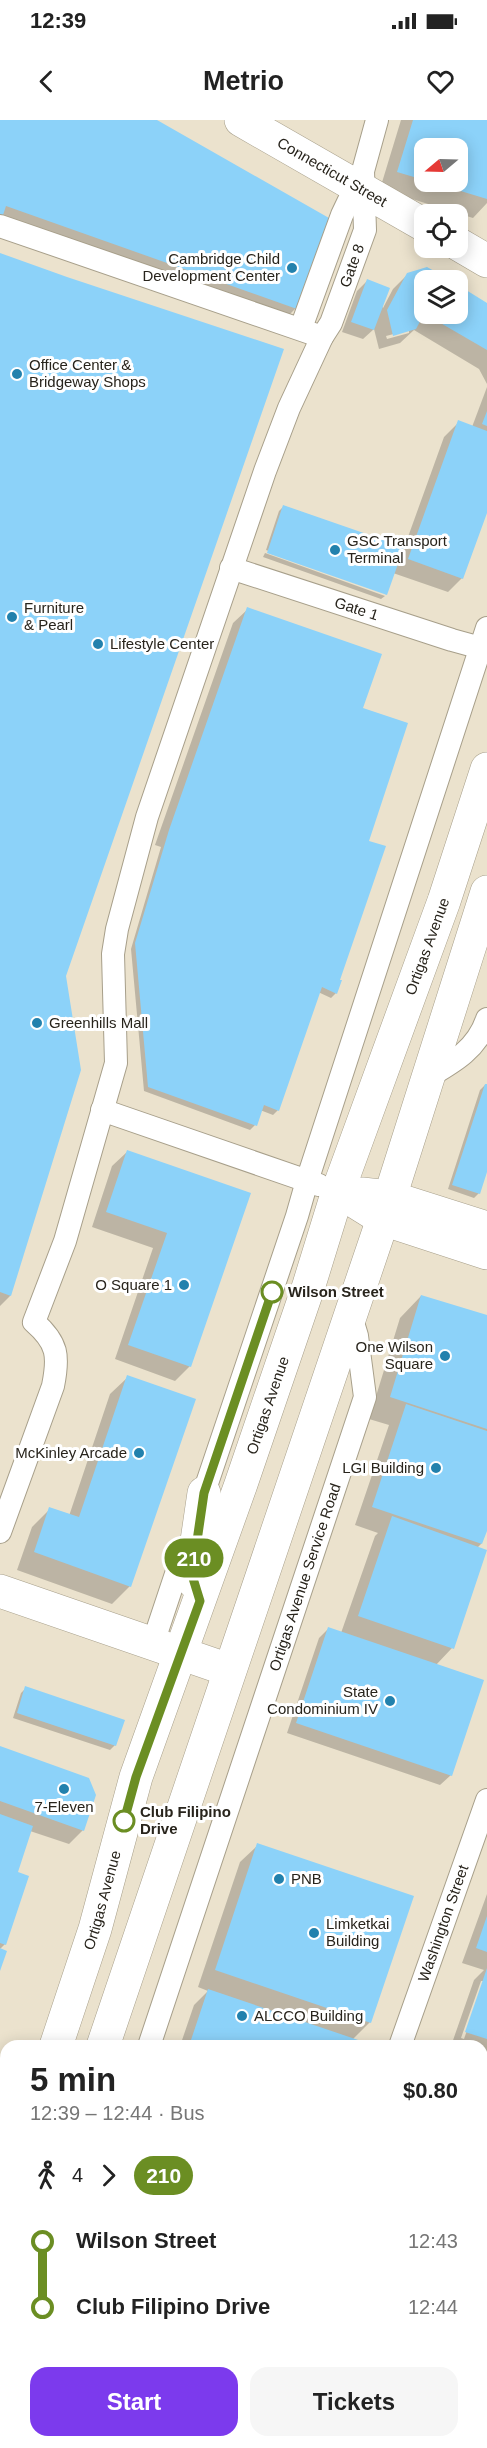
<!DOCTYPE html>
<meta charset="utf-8">
<style>
:root{--surface:#fff;--page:#f6f6f6;--text:#222;--muted:#767676;--accent:#7c3aed}
body{margin:0;font-family:Arial,sans-serif;background:var(--page);color:var(--text);height:100vh;display:flex;flex-direction:column;font-size:22px;white-space:nowrap}
*{box-sizing:border-box;margin:0}
p{font-size:20px;color:var(--muted)}
.icon{flex:none;width:33px;height:33px;fill:none;stroke:currentColor;stroke-width:2;stroke-linecap:round;stroke-linejoin:round}
.map{position:relative;flex:1;overflow:hidden}
.details{position:absolute;left:0px;top:1920px;width:488px;height:408px;display:flex;flex-direction:column;background:var(--surface);border-radius:18px 18px 0 0;box-shadow:0 3px 15px #0003}
.details>*{flex:none}
.badge{padding:0 12px;border-radius:20px;font-size:21px;line-height:39px}
.needle{width:39px;rotate:251deg}
.fabs{position:absolute;left:414px;top:18px;display:grid;gap:12px}
.fabs a{display:grid;place-items:center;width:54px;height:54px;border-radius:12px;background:var(--surface);box-shadow:0 3px 15px #0003;font-size:30px}
.map>.badge{position:absolute;translate:-50% -50%;box-shadow:0 0 0 3px #fff}
.legs{display:flex;align-items:center;gap:9px;height:66px;padding:0 30px;font-size:20px}
.legs p{margin-inline-start:auto}
.headline{display:flex;align-items:center;justify-content:space-between;height:102px;padding:0 30px}
h1{font-size:33px;font-weight:700;line-height:45px}
.cta{display:flex;gap:12px;margin-top:auto;padding:12px 30px}
.cta a{flex:1;height:69px;border-radius:18px;background:var(--accent);color:#fff;font-size:24px;font-weight:700;line-height:69px;text-align:center}
.cta a+a{background:var(--page);color:var(--text)}
ul{padding:0 30px;list-style:none}
li{display:flex;align-items:center;gap:21px;height:66px;font-size:22px}
li i{display:grid;place-items:center;width:9px;height:100%;margin:0 8px;background:currentColor}
li i::after{content:'';width:15px;height:15px;margin:-8px;border:4px solid;border-radius:50%;background:var(--surface)}
li p{margin-inline-start:auto}
li:first-child i{background:linear-gradient(#0000 50%,currentColor 0)}
li:last-child i{background:linear-gradient(currentColor 50%,#0000 0)}
.status{display:flex;justify-content:space-between;align-items:center;height:42px;padding:0 30px;background:var(--surface);direction:ltr}
.status svg{height:16px;fill:currentColor}
header{display:flex;justify-content:space-between;align-items:center;height:78px;padding:0 30px;background:var(--surface);font-size:27px;font-weight:700}
.map>svg:first-child{display:block}
</style>
<div class="status"><b>12:39</b><svg viewBox="0 0 49 12"><path d="M0 12V9h3v3zM5 12V6h3v6zM10 12V3h3v9zM15 12V0h3v12zM26 1h20v11H26zM47 4h2v5h-2z"/></svg></div>
<header><svg class="icon" aria-label="back" viewBox="0 0 24 24"><path d="M15 5l-7 7 7 7"/></svg>Metrio<svg class="icon" aria-label="heart" viewBox="0 0 24 24"><path d="M12 20l-8-8c-3-5 5-10 8-4 3-6 11-1 8 4z"/></svg></header>
<div class="map">
<svg width="487" height="2328" viewBox="0 0 487 2328">
<rect width="100%" height="100%" fill="#ebe2cd"/>
<path fill="#0003" fill-rule="evenodd" d="M0,0h154l142,188 -18,18 -278,-99z
M401,0h86v83l-14,15 -93,-29zM424,28h34v34h-34z
M0,135l65,720 -55,321 -10,10z
M426,148l21,12h-23v34h34v-27l29,17v80l-8,-15 -65,-39 -14,13 -21,6 -5,-20 -11,10 -21,-7 15,-41 10,-10 16,27 10,-19 15,-15zM409,210v3l-22,6 -1,-3z
M487,267v121l-25,70 -14,14 -55,-19 -8,22v-2l-119,-43 13,-39 5,-5 120,42 40,-111 15,-15 13,5z
M265,433l120,43 -4,3 -118,-42z
M248,489l114,100 6,133 -32,151 -5,5 -13,-6 -40,118 -5,5 -13,-5 -5,15 -5,5 -106,-39 -13,-142 30,-102 -6,-2 78,-222z
M485,965l2,1v81l-8,26 -5,5 -26,-9 32,-99z
M127,1032l122,42 -59,172 -15,15 -60,-22 38,-111 -61,-21 20,-61z
M421,1176l66,24v206l-6,18 -4,4 -25,100 -16,17 15,110 -11,10 -153,-52 32,-95 10,-10 12,5 34,-97 3,-3 -23,-8 34,-100 -20,-6 31,-101z
M128,1257l2,209 -18,18 -95,-34 15,-43 18,-18 19,7 41,-122z
M26,1568l89,57 -5,5 -97,-32 8,-25z
M0,1627l83,83 -14,14 -39,-13 -14,42 -11,71 -5,5z
M258,1725l112,177 -18,18 9,6h-181l14,-41 14,-14 -10,-4 42,-125z
M487,1774v164l-5,-2v-10h-31l23,-66 10,-10 -22,-7zM481,1861h3l-20,58 -3,-1z
M482,1976l4,2 -4,10 5,2v62l-5,-2z
M487,2149v179h-35l6,-6h24v-81l3,-4 -3,-2v-81z
M49,2322h173l-2,6h-177z
M294,2322h108l-2,6h-108z"/>
<path fill="#8cd2f9" d="M0,0h157l172,98 -32,91 -291,-103 -6,18z
M413,0h74v79l-56,-17h27v-34h-34v32l-27,-8z
M0,133l67,24 217,72 -218,627 15,94 -70,226 -11,-4z
M427,147l23,13h-26v34l-8,15 -23,7 -6,-26 20,-37z
M367,159l23,9 -16,42 -23,-8z
M458,165l29,18v47l-62,-36h33z
M487,291v15l-5,-2z
M458,300l29,11v82l-24,66 -55,-20z
M283,385l121,42 -17,48 -120,-42z
M247,487l135,47 -19,54 45,15 -39,118 17,5 -46,134h2l-5,14 -15,-7 -43,124 -15,-6 -7,21 -109,-39 -13,-144 34,-113z
M485,964h2v88l-7,22 -28,-9z
M127,1030l124,43 -60,174 -63,-22 39,-112 -61,-21z
M421,1175l66,20v114l-97,-32z
M127,1255l69,24 -65,188 -97,-35 15,-45 30,10z
M406,1284l81,27v100l-5,13 -110,-37z
M392,1396l95,34 -33,99 -96,-33z
M328,1507l156,53 -32,96 -156,-53z
M25,1566l100,34 -9,26 -99,-33z
M0,1626l89,32 7,17 -12,36 -84,-30z
M0,1694l33,12 -15,46 11,4 -23,69 -6,-2z
M257,1723l157,53 -43,127 -156,-53z
M487,1796v36l-11,-4z
M0,1828l7,3 -7,20z
M487,1848v71l-22,-7z
M208,1869l156,53 -2,4h-173z
M482,1975l5,2 -3,10 3,1v45l-5,-2z
M487,2154v64l-5,-2v-47z
M487,2242v68l-5,-2v-51z
M482,2321l5,2v5h-28l2,-6z
M55,2322h36l16,6h-54z
M138,2322h85l-2,6h-67z
M303,2322h101l-2,6h-101z"/>
<g fill="none" stroke-linecap="round" stroke-linejoin="round">
<g stroke="#a79f8a" stroke-width="24">
<g id="street">
<path d="M0,106l322,111"/>
<path d="M301,208l41,-113 21,-44 14,-51"/>
<path id="s1" d="M231,448l221,72 29,8"/>
<path d="M428,957c26,-15 49,-28 59,-58"/>
<path d="M102,990l217,75"/>
<path d="M199,1387l98,-291 10,-35 180,-553"/>
<path id="s2" d="M0,1412l53,-146c6,-30 5,-43 -19,-64l31,-81 51,-178 -3,-109 4,-25 30,-112 118,-346 24,-63 33,-71 9,-14 34,-93 -2,-59"/>
<path d="M153,1523l32,-96"/>
<path id="s3" d="M149,1926l216,-649 -8,-61 -6,-20"/>
<path id="s4" d="M400,1926l87,-246"/>
<path d="M15,2328l2,-6"/>
<path d="M263,2328l2,-6"/>
</g>
</g>
<g stroke="#a79f8a" stroke-width="34">
<g id="secondary">
<path id="s5" d="M241,0l183,105"/>
<path d="M458,124l29,17"/>
<path d="M338,1071l45,28 104,34"/>
<path d="M362,1074l27,3 98,31"/>
<path d="M0,1471l229,79"/>
</g>
</g>
<g stroke="#a79f8a" stroke-width="34">
<g id="primary">
<path d="M194,1462l-2,-7 12,-82"/>
<path id="s6" d="M56,1926l39,-117 41,-152 105,-293 68,-199 29,-94 106,-290 43,-132"/>
<path d="M103,1926l280,-827 104,-327"/>
<path d="M0,2091l6,-18"/>
<path d="M0,2234l6,-18"/>
</g>
</g>
<use href="#street" stroke="#fff" stroke-width="22"/>
<use href="#secondary" stroke="#fff" stroke-width="33"/>
<use href="#primary" stroke="#fff" stroke-width="33"/>
</g>
<g fill="none" stroke-linecap="round" stroke-linejoin="round">
<g stroke="#fff" stroke-width="14">
<path id="line-1" d="M124,1701l12,-44 64,-176 -8,-26 12,-82 68,-201"/>
</g>
<use href="#line-1" stroke="#6b8e23" stroke-width="9"/>
</g>
<g fill="#2281ad" stroke="#fff" stroke-width="2">
<circle cx="292" cy="148" r="6"/>
<circle cx="17" cy="254" r="6"/>
<circle cx="335" cy="430" r="6"/>
<circle cx="12" cy="497" r="6"/>
<circle cx="98" cy="524" r="6"/>
<circle cx="37" cy="903" r="6"/>
<circle cx="184" cy="1165" r="6"/>
<circle cx="445" cy="1236" r="6"/>
<circle cx="139" cy="1333" r="6"/>
<circle cx="436" cy="1348" r="6"/>
<circle cx="390" cy="1581" r="6"/>
<circle cx="64" cy="1669" r="6"/>
<circle cx="279" cy="1759" r="6"/>
<circle cx="314" cy="1813" r="6"/>
<circle cx="242" cy="1896" r="6"/>
</g>
<g fill="#fff" stroke="#6b8e23" stroke-width="3">
<circle cx="272" cy="1172" r="10"/>
<circle cx="124" cy="1701" r="10"/>
</g>
<g text-anchor="middle" stroke-width="6" stroke-linejoin="round" paint-order="stroke">
<g font-size="15" fill="#28241c" stroke="#fff">
<text dy="5" stroke="none"><textPath href="#s5" startOffset="105">Connecticut Street</textPath></text>
<text dy="5" stroke="none"><textPath href="#s2" startOffset="1338">Gate 8</textPath></text>
<text dy="5" stroke="none"><textPath href="#s1" startOffset="132">Gate 1</textPath></text>
<text dy="5" stroke="none"><textPath href="#s6" startOffset="1161">Ortigas Avenue</textPath></text>
<text dy="5" stroke="none"><textPath href="#s6" startOffset="675">Ortigas Avenue</textPath></text>
<text dy="5" stroke="none"><textPath href="#s3" startOffset="494">Ortigas Avenue Service Road</textPath></text>
<text dy="5" stroke="none"><textPath href="#s6" startOffset="153">Ortigas Avenue</textPath></text>
<text dy="5" stroke="none"><textPath href="#s4" startOffset="130">Washington Street</textPath></text>
</g>
<g font-size="15" fill="#28241c" stroke="#fff" text-anchor="start">
<text x="280" y="144" text-anchor="end">Cambridge Child<tspan x="280" dy="17">Development Center</tspan></text>
<text x="29" y="250">Office Center &amp;<tspan x="29" dy="17">Bridgeway Shops</tspan></text>
<text x="347" y="426">GSC Transport<tspan x="347" dy="17">Terminal</tspan></text>
<text x="24" y="493">Furniture<tspan x="24" dy="17">&amp; Pearl</tspan></text>
<text x="110" y="529">Lifestyle Center</text>
<text x="49" y="908">Greenhills Mall</text>
<text x="172" y="1170" text-anchor="end">O Square 1</text>
<text x="433" y="1232" text-anchor="end">One Wilson<tspan x="433" dy="17">Square</tspan></text>
<text x="127" y="1338" text-anchor="end">McKinley Arcade</text>
<text x="424" y="1353" text-anchor="end">LGI Building</text>
<text x="378" y="1577" text-anchor="end">State<tspan x="378" dy="17">Condominium IV</tspan></text>
<text x="64" y="1692" text-anchor="middle">7-Eleven</text>
<text x="291" y="1764">PNB</text>
<text x="326" y="1809">Limketkai<tspan x="326" dy="17">Building</tspan></text>
<text x="254" y="1901">ALCCO Building</text>
</g>
<g font-size="15" font-weight="bold" fill="#28241c" stroke="#fff" text-anchor="start">
<text x="288" y="1177">Wilson Street</text>
<text x="140" y="1697">Club Filipino<tspan x="140" dy="17">Drive</tspan></text>
</g>
</g>
</svg>
<div class="fabs">
<a><svg class="needle" viewBox="-14 -14 28 28"><path d="M0-13l5 13h-10z" fill="#e53935"/><path d="M0 13l5-13h-10z" fill="#767676"/></svg></a>
<a><svg class="icon" aria-label="locate" viewBox="0 0 24 24"><circle cx="12" cy="12" r="6"/><path d="M12 2v4M12 18v4M2 12h4M18 12h4"/></svg></a>
<a><svg class="icon" aria-label="layers" viewBox="0 0 24 24"><path d="M12 4l9 5-9 5-9-5zM3 14l9 5 9-5"/></svg></a>
</div>
<b class="badge" style="left:194px;top:1438px;background:#6b8e23;color:#fff">210</b>
<section class="details">
<div class="headline"><div><h1>5 min</h1><p>12:39 – 12:44 · Bus</p></div><b>$0.80</b></div>
<div class="legs"><svg class="icon" aria-label="walk" viewBox="0 0 24 24"><circle cx="13" cy="4" r="2"/><path d="M13 8l-2 6 4 7M11 14l-3 7M7 12l3-4h3l4 4"/></svg>4<svg class="icon" aria-label="forward" viewBox="0 0 24 24"><path d="M9 5l7 7-7 7"/></svg><b class="badge" style="background:#6b8e23;color:#fff">210</b></div>
<ul>
<li><i style="color:#6b8e23"></i><b>Wilson Street</b><p>12:43</p></li>
<li><i style="color:#6b8e23"></i><b>Club Filipino Drive</b><p>12:44</p></li>
</ul>
<div class="cta"><a>Start</a><a>Tickets</a></div>
</section>
</div>
